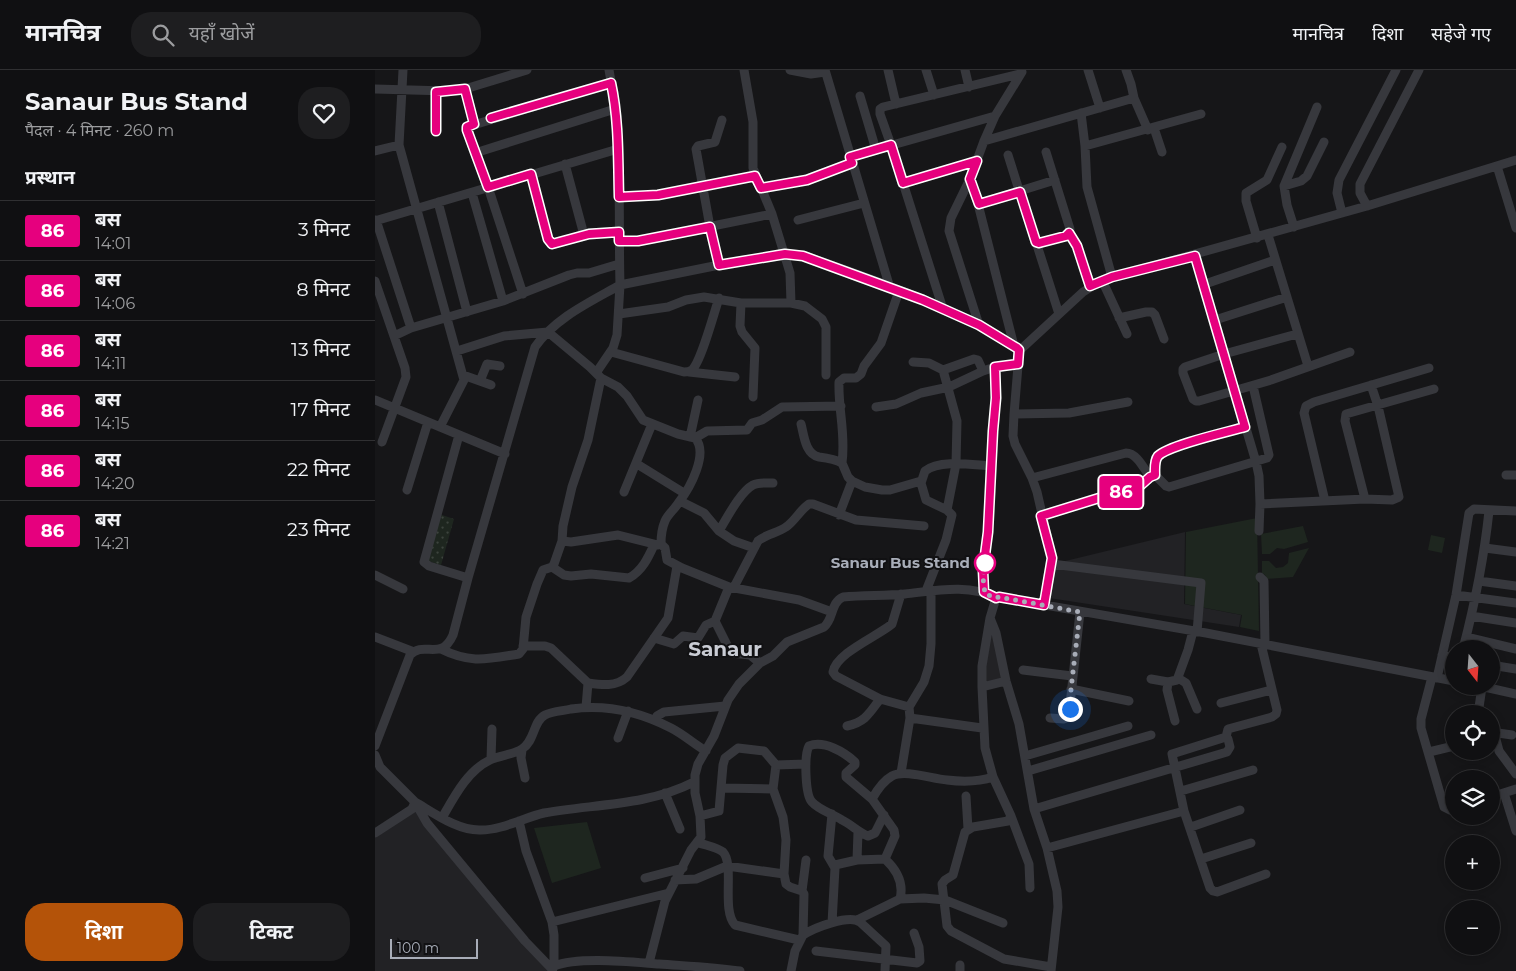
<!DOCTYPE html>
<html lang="hi">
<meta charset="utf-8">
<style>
:root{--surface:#101012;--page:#1e1e20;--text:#f1f3f6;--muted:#9c9d9f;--line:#303032;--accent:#b45309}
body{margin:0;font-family:Montserrat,"Noto Sans Devanagari",sans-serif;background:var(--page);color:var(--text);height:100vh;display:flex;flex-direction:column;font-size:19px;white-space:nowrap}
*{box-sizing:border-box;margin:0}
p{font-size:16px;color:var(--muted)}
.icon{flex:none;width:28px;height:28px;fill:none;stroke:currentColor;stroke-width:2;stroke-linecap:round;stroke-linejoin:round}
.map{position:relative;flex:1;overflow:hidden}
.drawer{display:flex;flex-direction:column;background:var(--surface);width:375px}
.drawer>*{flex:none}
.badge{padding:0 10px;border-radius:4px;font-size:18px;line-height:32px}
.needle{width:32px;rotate:163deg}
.fabs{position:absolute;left:1070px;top:570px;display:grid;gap:10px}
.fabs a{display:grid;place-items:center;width:55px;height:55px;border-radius:50%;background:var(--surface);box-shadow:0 2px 8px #0003,0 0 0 1px var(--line);font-size:25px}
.scale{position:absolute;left:15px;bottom:12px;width:88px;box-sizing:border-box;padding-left:5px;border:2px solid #a8adb8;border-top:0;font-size:14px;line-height:18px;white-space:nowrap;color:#a8adb8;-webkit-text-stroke:4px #111113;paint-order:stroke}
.you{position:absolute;width:25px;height:25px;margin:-12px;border:4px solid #fff;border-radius:50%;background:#1a73e8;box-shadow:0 0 0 8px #1a73e833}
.map>.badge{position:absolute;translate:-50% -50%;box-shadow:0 0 0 2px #fff}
h2{padding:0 25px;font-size:19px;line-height:45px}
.round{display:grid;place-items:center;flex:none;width:52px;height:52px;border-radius:20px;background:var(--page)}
.summary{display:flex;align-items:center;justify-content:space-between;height:85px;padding:0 25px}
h1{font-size:24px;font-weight:700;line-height:38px}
.primary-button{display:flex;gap:10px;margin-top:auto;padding:10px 25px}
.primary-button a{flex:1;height:58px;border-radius:20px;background:var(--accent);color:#fff;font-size:20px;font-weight:700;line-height:58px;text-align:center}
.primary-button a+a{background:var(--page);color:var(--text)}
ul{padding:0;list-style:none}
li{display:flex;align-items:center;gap:15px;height:60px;padding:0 25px;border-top:1px solid var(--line)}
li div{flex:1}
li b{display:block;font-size:19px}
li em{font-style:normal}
li .badge{min-width:55px;font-weight:700;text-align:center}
header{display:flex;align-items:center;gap:30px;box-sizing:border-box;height:70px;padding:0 25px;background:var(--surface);border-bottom:1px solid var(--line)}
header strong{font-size:24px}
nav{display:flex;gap:28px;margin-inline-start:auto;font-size:18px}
.search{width:350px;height:45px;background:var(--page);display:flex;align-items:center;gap:12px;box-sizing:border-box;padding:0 18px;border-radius:20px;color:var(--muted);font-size:19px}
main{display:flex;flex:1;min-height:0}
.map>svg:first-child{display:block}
</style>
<header>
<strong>मानचित्र</strong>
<div class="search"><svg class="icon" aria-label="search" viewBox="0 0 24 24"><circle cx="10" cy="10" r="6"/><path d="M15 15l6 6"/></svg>यहाँ खोजें</div>
<nav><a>मानचित्र</a><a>दिशा</a><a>सहेजे गए</a></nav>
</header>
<main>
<section class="drawer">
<div class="summary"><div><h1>Sanaur Bus Stand</h1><p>पैदल · 4 मिनट · 260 m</p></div><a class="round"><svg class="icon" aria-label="heart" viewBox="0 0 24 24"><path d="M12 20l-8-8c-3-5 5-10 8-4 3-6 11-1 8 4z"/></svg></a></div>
<h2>प्रस्थान</h2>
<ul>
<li><span class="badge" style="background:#e6007e;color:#fff">86</span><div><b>बस</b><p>14:01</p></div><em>3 मिनट</em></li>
<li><span class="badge" style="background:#e6007e;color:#fff">86</span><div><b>बस</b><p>14:06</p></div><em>8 मिनट</em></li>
<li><span class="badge" style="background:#e6007e;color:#fff">86</span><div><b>बस</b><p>14:11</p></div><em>13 मिनट</em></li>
<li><span class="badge" style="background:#e6007e;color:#fff">86</span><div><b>बस</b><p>14:15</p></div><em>17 मिनट</em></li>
<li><span class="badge" style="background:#e6007e;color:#fff">86</span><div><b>बस</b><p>14:20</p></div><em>22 मिनट</em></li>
<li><span class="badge" style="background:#e6007e;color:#fff">86</span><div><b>बस</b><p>14:21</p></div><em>23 मिनट</em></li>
</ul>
<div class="primary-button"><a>दिशा</a><a>टिकट</a></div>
</section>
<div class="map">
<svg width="1141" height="901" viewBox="0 0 1141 901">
<defs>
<pattern id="garden-dots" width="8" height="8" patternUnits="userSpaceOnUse" patternTransform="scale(1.25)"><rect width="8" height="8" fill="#1e261f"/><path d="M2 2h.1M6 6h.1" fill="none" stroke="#3c433d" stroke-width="1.8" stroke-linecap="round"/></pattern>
</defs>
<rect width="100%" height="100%" fill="#161618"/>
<path fill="#222225" d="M810,462l-1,72 57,11 -2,12 -190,-29 4,-34z
M614,550l17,61 -24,3z
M40,740l138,161h-178v-135z"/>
<path fill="#1e261f" d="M882,448l2,113 -19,-4 2,-12 -57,-11 1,-72z
M928,456l5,16 -24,7 -7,-1 -7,6h-8l-1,-20z
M1056,465l14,3 -3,15 -14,-3z
M934,478l-16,29 -26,2 -2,-4 -3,-2v-12h7l7,7 7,-1 5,-4 1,-10z
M212,752l14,46 -49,15 -18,-55z"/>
<path fill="url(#garden-dots)" d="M61,443l18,6 -13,46 -19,-6z"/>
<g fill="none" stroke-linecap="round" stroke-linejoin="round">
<path stroke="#37383d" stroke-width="9" d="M28,0l-4,75 65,235 -24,47
M234,0c14,71 9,143 11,215l99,-20 66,-11 18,1c70,25 153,52 214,93l2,6 -5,60 -1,22 2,8 17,34 5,14 14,61 1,11 -8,41
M369,0l9,52v46l19,46 18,59 1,30
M415,0l21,4 14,-2
M450,0l65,218
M513,0l8,34
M551,0l8,25
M590,0l4,17
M713,0l12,38
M751,0l5,14 3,14 14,32
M0,19l72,2 18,-2 62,-19
M90,19l9,35
M485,26l16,54
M706,43l4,33 2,41 25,90
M779,58l8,24
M61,61v-39
M609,71l150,-43
M710,76l116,-32
M0,81l24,-6
M100,83l140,-44
M633,85l27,86 4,2 27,-7 3,-3 1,-4 -24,-77
M475,87l145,-41
M190,94l19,71
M1122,96l19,62
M156,104l17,65 2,4 5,1 34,-11 29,-1
M595,109l8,25 36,142
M528,113l74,-22
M909,116l17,-5 6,-5 17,-34
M386,118l45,-9 46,-16
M97,123l31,108
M244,127l39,-2 97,-19
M63,132l29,110
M603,134l77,-24
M992,136l-7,-13v-9l59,-114
M967,143l-5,-20 2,-13 57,-110
M1,150l35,108
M423,150l66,-17
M0,151l243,-72
M919,157l-7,-22 -3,-19 33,-79
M694,163l8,13 13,40
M893,165l40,131
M882,168l-11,-37v-8l21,-13 15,-33
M244,171h19l134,-27
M661,172l23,72
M820,186l61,206 3,14 1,28
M344,195l-9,-38 -14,-78 2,-3 17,-4 7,-22
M727,210l25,54
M0,211l30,87 1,9 -24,65
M830,214l70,-24
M148,224l-35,-107 -22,-58 1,-2 144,-44
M366,233l-1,23 2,6 13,16 -2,49
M568,239l-52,-164 -11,-31v-5l3,-2 137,-33
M244,244l49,-7 18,-7 18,-3 37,6h50l14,3 17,13 4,8v48
M744,248l27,-6h6l3,3 9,24
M840,250l72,-23
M604,255l-30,-94 2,-13 19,-39 14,-38 11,-25 27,-44
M922,264l-73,20 -39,13 -2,2v4l10,26 3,2h3l72,-21 79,-28
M19,266l17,-8 92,-27 66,-26 8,-2h12l30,-9
M82,281l47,-15 44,-4 42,35 11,11 17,9 9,9 16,24 35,14 17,4 12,-7 40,-1 5,-7 10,-3 20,-13 59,-1
M644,281l64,-59 19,-12 265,-74 149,-46
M236,282l73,20c4,0 5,0 8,-2 9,-8 22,-57 27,-72
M538,292l16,1 14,7
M314,302l46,5
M221,303l17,-25 4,-13 3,-50
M88,305l28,10
M105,311l7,-17 13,2
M0,330l130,54
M501,337l20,-3 25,-11 28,-6 34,-16 12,-4 23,-3
M639,344l55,-1 59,-11
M426,354c3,11 4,30 18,33 8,1 16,2 23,6l6,14 4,4 13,6 17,3h8l31,-9
M84,365l-35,127 5,4 39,12
M315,367l8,-37
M320,368c14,15 -5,50 -16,64 -4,7 -11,12 -14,19 -3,7 -4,16 -4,23l4,4 2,12 15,8 47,19 70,13 33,12
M467,393c4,-30 -4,-53 -3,-81l5,-4h12l5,-4 3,-8 17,-23 18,-52
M262,394l47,29
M780,405c0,-5 -1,-14 3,-19 11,-11 70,-24 87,-29
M1131,405h10
M657,408l94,-25c11,0 18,16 24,24
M32,420l21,-68
M249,422l28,-68
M990,429l-20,-78 1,-7 88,-25
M305,431l24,12 15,18 15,10 20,7
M950,431l-21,-88 2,-7 8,-4 115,-34
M572,440l9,-46 1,-43 -14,-51 31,-11 4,1 5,11
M464,445l13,-34
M666,446l93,-28 21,-13 11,11 3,1 98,-29 2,-3 -16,-69
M344,461c8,-13 21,-39 34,-46 6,-3 14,-2 20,-2
M884,461l1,-27 105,-5 27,1 7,-3 -21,-91 -7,-21
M187,471l9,1 47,-7 40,10
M1110,478l31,4
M677,494l149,19 -4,49
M177,497l12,8 7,1 20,-2 38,4c13,-7 19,-20 25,-33
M0,505l28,14
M885,507l4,4 1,64
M1104,511l37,5
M354,517l-14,34 16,32 19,2 10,8
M359,517l24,-46c8,-7 20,-8 28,-14 9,-6 14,-17 23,-23h4l43,16 68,6
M551,521l20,-51 6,-25 -5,-5 -21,-10 -5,-17 4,-12c15,-12 48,-6 66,-5
M609,522l-1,-21 5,-39 5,-101 3,-32 -1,-32
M526,524l-9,30c-14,12 -56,29 -59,48l3,4 44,23 29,8
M1081,525l60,8
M1096,546l45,7
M615,548l-8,48v21l24,-6
M0,567l39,15
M1091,567l50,12
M279,568l20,6 9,-8 15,2 8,-13 9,-4
M148,576h22l6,2 37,35 -2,24
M66,579c30,15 46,10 78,5l4,-5 3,-32 11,-33 6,-14 9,-3 2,-3 8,-23 1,-15 9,-39 16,-47 13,-62
M1088,579c12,-46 21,-91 26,-138
M1067,585l12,3
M1116,595l25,4
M648,600l49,6
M1057,607l-11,42v9l23,79 6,3 4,-2
M803,608l8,5 11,26
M1062,608l19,-83 13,-82 5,-4 42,2
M776,609l17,3 9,-2 11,-30 5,-19
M793,612l-1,8 8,31
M213,613c14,2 28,4 39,-6l41,-59 9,-52
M1105,616l36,8
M607,617l3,61 8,29 18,39 -3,5 -35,6 -8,5 -12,43 -8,5 -3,4 5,42 4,5 53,28 47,8
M696,619l58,12
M846,633l50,-13
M1103,644l4,-27
M535,648l72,10
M675,648l14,1 3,-2 2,-3 11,-102
M281,651l1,-5 7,-4 61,-6
M472,656c18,-4 22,-12 33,-27
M1116,662l21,3
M1119,662l5,19 17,23
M851,667l2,-8 44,-12 4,-3 1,-4 -16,-66
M243,668l10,-27
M0,676l35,-91c14,-15 31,7 43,-20l15,-57 67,-231c20,-29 55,-45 85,-62
M147,680l-1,8 4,20
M1054,682l25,-6
M0,685l5,12 35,35 12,21 98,118 27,28
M650,686l103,-30
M116,689l1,-30
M401,695l-3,24 10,28 3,23 -2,34 2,10 4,3 12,4 2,3 -1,41
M653,701l123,-36
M526,703l9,-55 -1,-11 15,-25 5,-16 2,-22v-54
M346,718l52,1
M806,721l72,-21
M290,723l15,36
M1129,723l12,38
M591,726l2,33
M1116,727l25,-8
M497,729c5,-9 11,-18 20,-23 13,-7 40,3 55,4 16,2 31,2 46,-3
M659,739l193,-57 3,-5 -2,-8 -2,-2 -54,17 12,57 26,77 3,3 4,1 49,-18
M457,744l-4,42 7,12 -3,55
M509,745l-9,18 -7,3c-10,-4 -16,-11 -26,-16 -9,-6 -23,-10 -30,-18 -7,-7 -8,-47 -3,-56 15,-6 35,6 46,16v3l-9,8v4l26,22 22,31 1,6 -10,23
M325,746l19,-5 4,-46 2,-7 13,-10 26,3 12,14 30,-1
M636,746l18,48 1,24
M67,748c12,-21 25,-47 48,-58 10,-5 23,-5 32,-11 13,-8 11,-28 23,-34 8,-4 18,-4 26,-6 35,-5 69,3 100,19 12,6 23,16 35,23
M144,751l7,30 26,71 2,13v31
M816,757l49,-17
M0,763l37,-24 3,-7c19,11 43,29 66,28 21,0 42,-12 63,-17 50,-9 103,-7 150,-31
M322,772c7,3 20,5 26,10 12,13 -2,58 12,73l64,15
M672,778l137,-37
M826,789l50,-16
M482,790l1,-28
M460,795l22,-5 28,-1c12,11 19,24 15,40l-43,21
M270,808l38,-10
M300,810l21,-1 31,-13 57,8
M427,821l4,-31
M525,829l24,-1 21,2 58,23
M177,852l117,-29
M441,881l101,12 3,-2 -1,-14 -5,-14
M274,893l16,-62 26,-51 10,-13 -1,-21 -5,-23v-18l3,-11 16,-28 14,-36 11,-16 21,-21 13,-7 14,-14 37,-15c10,-8 6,-24 19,-30 21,-2 42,-1 62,-3 28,-3 65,-11 91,4
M585,895v6
M177,901l2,-5c25,-10 78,-4 105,-2 27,2 54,3 81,7
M416,901l4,-20 8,-16c11,-7 46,-21 57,-13l26,24 -1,25
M676,901l7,-64 -1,-16 -10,-43 -13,-39 -15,-85 -13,-43 -10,-48 -6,-15 6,-20 3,-1 207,36 248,48"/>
</g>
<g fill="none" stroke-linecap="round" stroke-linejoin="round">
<g stroke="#fff" stroke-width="11">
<path id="line" d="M61,61v-39l29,-3 9,35 -7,3v3l21,57 43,-13 17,65 4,5 37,-10 30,-2v9h19l72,-14 9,38 66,-11 18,2 120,44 56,25 38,23 2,2 -1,14 -23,3 1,31 -3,33 -5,101 -5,38 1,22 12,6 3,-1 45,8 8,-47 -11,-42 100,-31 9,-8 5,-2c0,-5 -1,-14 3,-19 11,-11 70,-24 87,-29l-50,-171 -83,21 -22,9 -13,-40 -8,-13 -3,3 -27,7 -3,-1 -16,-50 -41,12 -9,-25 7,-18 -74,22 -12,-38 -41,12 2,6 -45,17 -46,8 -6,-12 -97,19 -39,2c-1,-38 0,-77 -8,-114l-120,35"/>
</g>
<use href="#line" stroke="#e6007e" stroke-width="8"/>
<path stroke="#a8adb8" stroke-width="5" stroke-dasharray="0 9" d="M610,493l-2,15 2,16 11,4 3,-1 81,15 -9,77 -1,20"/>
</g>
<circle fill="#fff" stroke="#e6007e" stroke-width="2.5" cx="610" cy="493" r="10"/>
<g text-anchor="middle" stroke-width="4" stroke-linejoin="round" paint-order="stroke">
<g font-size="15" font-weight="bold" fill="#a8adb8" stroke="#111113" text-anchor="end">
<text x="595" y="498">Sanaur Bus Stand</text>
</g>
<g font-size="20" font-weight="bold" fill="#c9ccd4" stroke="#111113">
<text x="350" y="586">Sanaur</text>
</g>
</g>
</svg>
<div class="fabs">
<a><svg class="needle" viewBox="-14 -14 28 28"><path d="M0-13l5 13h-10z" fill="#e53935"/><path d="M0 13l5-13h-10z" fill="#9c9d9f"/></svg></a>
<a><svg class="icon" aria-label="locate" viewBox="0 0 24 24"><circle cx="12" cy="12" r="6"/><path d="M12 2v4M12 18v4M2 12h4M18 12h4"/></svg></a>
<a><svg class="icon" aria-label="layers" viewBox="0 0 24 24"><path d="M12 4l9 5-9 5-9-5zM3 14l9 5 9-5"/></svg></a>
<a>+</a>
<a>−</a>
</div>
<div class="scale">100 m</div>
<div class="you" style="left:695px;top:639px"></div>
<b class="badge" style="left:746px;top:422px;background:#e6007e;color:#fff">86</b>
</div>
</main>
